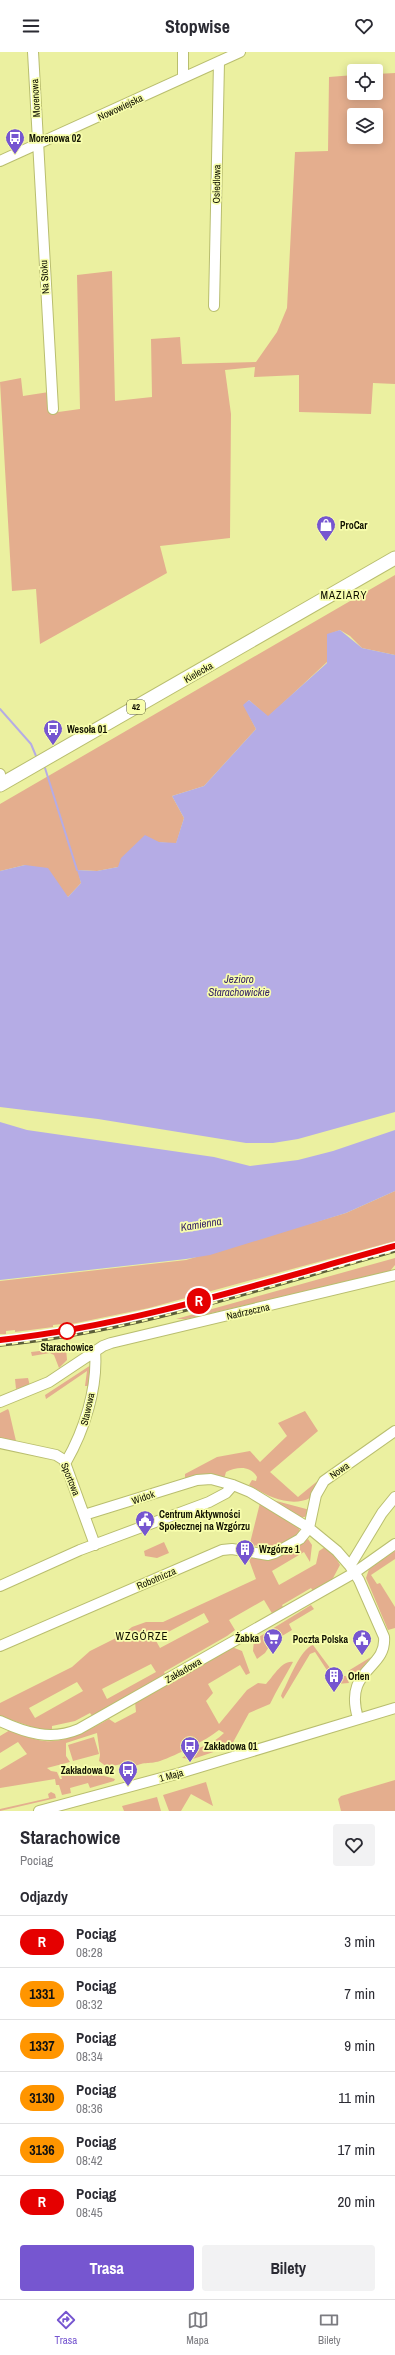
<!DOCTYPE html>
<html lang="pl">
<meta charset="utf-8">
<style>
:root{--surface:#fff;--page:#f2f2f3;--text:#2b2b33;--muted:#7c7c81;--line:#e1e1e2;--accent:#7656d0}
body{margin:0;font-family:"Archivo Narrow",sans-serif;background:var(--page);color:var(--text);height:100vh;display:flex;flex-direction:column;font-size:15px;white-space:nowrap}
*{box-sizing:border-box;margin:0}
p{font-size:13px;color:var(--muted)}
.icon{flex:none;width:22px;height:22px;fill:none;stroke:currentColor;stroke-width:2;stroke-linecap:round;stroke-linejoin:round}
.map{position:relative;height:1759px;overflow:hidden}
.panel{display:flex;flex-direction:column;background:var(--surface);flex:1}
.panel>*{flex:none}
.badge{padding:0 8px;border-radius:13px;font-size:14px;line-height:26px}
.controls{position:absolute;left:347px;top:12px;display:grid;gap:8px}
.controls a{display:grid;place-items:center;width:36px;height:36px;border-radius:4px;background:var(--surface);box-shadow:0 2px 10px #0003;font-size:20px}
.map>.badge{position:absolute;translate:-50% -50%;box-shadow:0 0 0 2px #fff}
h2{padding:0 20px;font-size:15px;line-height:36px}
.round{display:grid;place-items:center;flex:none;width:42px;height:42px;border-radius:4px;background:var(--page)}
.headline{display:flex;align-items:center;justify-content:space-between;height:68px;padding:0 20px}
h1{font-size:19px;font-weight:700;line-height:30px}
.action{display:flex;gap:8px;margin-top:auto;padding:8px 20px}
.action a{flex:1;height:46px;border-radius:4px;background:var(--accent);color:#fff;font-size:16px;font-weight:700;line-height:46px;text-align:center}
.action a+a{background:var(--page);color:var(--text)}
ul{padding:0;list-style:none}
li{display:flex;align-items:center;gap:12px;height:52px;padding:0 20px;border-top:1px solid var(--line)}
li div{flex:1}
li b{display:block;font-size:15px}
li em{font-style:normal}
li .badge{min-width:44px;font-weight:700;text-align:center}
header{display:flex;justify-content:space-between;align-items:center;height:52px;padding:0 20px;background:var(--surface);font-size:18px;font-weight:700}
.tabs{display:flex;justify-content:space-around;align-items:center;height:56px;border-top:1px solid var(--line);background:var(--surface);font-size:11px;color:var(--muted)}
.tabs a{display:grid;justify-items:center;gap:2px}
.tabs .selected{color:var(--accent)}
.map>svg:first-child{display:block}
</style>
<header><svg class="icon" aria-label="menu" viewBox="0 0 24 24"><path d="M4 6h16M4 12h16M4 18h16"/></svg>Stopwise<svg class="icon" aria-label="heart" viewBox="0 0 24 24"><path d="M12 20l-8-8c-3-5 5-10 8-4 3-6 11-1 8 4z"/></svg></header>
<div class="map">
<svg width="395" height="1759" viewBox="0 0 395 1759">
<rect width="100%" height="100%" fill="#ebf0a0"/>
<path fill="#e4ae8e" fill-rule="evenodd" d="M395,21v311l-22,-1 -2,31 -72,-2v-37l-45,2 1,-10 -30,3 6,44 -1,124 -70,8 7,27 -127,71 -4,-55 -24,2 -12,-209 21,-4 2,18 26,-4 2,21 29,-4 -3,-134 35,-4 3,130 37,-4 -1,-58 29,-2 2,27 74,-2 21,-30 10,-24 8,-156 33,-1 1,-74 25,-2v18h22v-19zM354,63h22v22h-22z
M395,523v80l-33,-7 -12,-12 -10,-6 -13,5v27l-59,55 -19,-17 -5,5 12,24 -52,57 -32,10 12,22 -8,26 -17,-2 -41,25 -21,4 -19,-1 3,13 -13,14 -43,-32 -25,6v-67z
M395,1139v50l-246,67 -87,18v-2l-9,1v2l-38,5v-2l-9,1v3h-6v-53l186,-21 160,-47z
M395,1206v7l-5,6 -204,48h-10z
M66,1296l1,12 -8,8 -5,-13 -4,-2 -18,3 -1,-4z
M91,1313l-1,21h-5l2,-15 -41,28 -1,-4z
M28,1326l2,8 -14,3 -1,-10z
M8,1357l1,2 7,30 -16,-3v-25z
M305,1359l13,20 -48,41 28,25 22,-18 -10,19c-19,10 -44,-2 -61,-13l3,-5 4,1 1,-4c-7,-12 -20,-10 -31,-5l-2,7h-39v-5l32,-17 33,-6 10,11 27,-26 -9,-13z
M265,1446l45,12 -5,7h-8z
M260,1451l39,24 1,9 -37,17 -7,-8 -8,6z
M308,1487l4,6 -2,17 -6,-10 -32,19 7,14 37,-21 3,-13 6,-4 8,6 7,12 -8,15 -19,11 -2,-3 -29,17 2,4 -11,6 -9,-15 -35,20 6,10 -8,6 -63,36 2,4 -73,41 -3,-4 -15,8 -23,5v4h-11l-41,-14v-13l72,-36 18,-16 32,-16 10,-8 14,-5h17l93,-43 -8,-22 18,2zM204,1561l5,9 -49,26 -5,-9zM151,1612l5,8 -49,27 -5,-10zM77,1630l6,9 -48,27 -6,-10z
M164,1490l5,11 -12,5 -12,-2 -1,-5z
M395,1499v8l-24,16 6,9 3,-1 15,24v21l-7,2 -22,-52 3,-9z
M311,1553l3,4 -25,15 3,6 -20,12 -7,11 -8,6 -4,-8 1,-11z
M313,1593l23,31h10l3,7 -13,1 -21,-32 -5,2 -27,45 -2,-3 1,-3c7,-12 18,-44 31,-48z
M232,1595l10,4 8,22 -4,2 -6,-10 -32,19 5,9 -7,8 13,23 28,-34 11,-7 8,1c7,-7 16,-24 27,-22 -8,15 -16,27 -23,42l-21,9 -18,33 -38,13 -11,-1c13,-11 31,-13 42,-25l-5,-3c-14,11 -42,25 -59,31 -13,4 -15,-1 -30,8l-8,-5 -15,3 -8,-6 1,-6 -3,-22 -31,10v13l4,6 -23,6 4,3 6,1 3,7h2l-2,-7 41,3 14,4 -1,2 -24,7 -2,-5 -18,5 1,5 -9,2 -3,-10h-3l-1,-6 -55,9v-18l27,-16 -9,-12 -18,11v-17l10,-6c11,4 24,10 35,11 22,2 45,-12 64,-22l6,4 21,-11 -1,-10z
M371,1605l-18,22 -5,-8z
M94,1685l5,17 -26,7 -5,-16z
M395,1728v31h-54l-3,-12 3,-3z
M206,1730l7,24 -22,-12 -10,17h-12l-6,-16z
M51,1740l4,2 1,4 -56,13v-2l49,-11 -1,-4z
M157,1745l4,14h-37l-2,-5z"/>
<path fill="#b5ace5" d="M340,578l22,18 33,7v457l-97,27 -25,4h-27l-148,-24 -98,-12v-236l25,-6 23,3 20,29 13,-14 -4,-13 20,1 21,-4 3,-9 24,-23 14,7 17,1 8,-25 -12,-22 32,-10 52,-57 -13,-24 6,-5 19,16 59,-53v-29z
M0,1070l27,8 187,27 36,9 48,-6 35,-9 62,-21v61l-49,22 -136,42 -24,4 -186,21z"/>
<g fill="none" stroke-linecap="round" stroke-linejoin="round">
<path stroke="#b5ace5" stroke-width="2" d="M0,657l31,35 5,12
M45,716l32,102"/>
<g stroke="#b9be6f" stroke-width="12">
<path id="minor" d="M33,0l20,357
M183,0v26
M0,109l240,-109
M214,254l5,-244
M0,722l1,11
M0,1350l49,-20 54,-36 8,-3 284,-68
M0,1391l56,12 8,5 31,85
M66,1410c18,-31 32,-74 29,-111
M84,1463l113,-35 14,-1 22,6 17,7 59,36 28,23 13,15 9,14 25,57c3,33 -41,31 -26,81
M350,1514l32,-53 13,-16
M0,1534l80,-36 129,-48 17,-9 7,-8
M0,1594l222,-96 10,-1 36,6 7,-2 25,-14 9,-11 7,-33 8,-14 71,-50
M0,1669c26,12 51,20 79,8l275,-156 41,-29
M39,1759l141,-38 215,-65"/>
</g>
<g stroke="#b9be6f" stroke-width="15">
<path id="major" d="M0,733l395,-227"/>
</g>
<use href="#minor" stroke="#fff" stroke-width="10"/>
<use href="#major" stroke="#fff" stroke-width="13"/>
<g stroke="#5b5e37" stroke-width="3.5">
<path id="rail" d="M0,1293c135,-13 265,-58 395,-94"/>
</g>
<use href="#rail" stroke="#f8fead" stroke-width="2" stroke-dasharray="6" stroke-linecap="butt"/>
</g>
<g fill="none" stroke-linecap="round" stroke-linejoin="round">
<g stroke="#fff" stroke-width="9">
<path id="line" d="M0,1288c135,-15 265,-58 395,-94"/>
</g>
<use href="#line" stroke="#e50000" stroke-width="6"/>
</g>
<defs>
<g id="bus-pin" transform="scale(1)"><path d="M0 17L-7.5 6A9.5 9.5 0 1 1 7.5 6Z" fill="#7656d0" stroke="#f8fead"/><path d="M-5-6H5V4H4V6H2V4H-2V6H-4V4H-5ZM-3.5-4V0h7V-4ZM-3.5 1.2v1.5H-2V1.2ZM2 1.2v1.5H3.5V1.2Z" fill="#fff"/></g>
<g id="shop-pin" transform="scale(1)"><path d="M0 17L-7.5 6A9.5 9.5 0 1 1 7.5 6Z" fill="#7656d0" stroke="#f8fead"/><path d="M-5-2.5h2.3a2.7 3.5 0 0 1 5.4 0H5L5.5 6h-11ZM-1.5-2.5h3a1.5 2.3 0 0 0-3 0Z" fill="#fff"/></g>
<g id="civic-pin" transform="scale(1)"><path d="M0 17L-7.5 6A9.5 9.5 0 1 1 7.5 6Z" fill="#7656d0" stroke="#f8fead"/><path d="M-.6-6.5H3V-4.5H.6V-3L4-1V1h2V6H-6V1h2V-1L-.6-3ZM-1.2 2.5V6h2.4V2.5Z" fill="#fff"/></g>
<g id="building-pin" transform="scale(1)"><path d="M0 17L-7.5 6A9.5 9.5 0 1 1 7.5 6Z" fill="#7656d0" stroke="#f8fead"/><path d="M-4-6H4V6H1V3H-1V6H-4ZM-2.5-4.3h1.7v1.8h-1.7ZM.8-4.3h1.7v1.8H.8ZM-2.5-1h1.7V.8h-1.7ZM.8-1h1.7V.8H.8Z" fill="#fff"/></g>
<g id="supermarket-pin" transform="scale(1)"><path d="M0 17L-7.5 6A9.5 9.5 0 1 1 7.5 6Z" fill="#7656d0" stroke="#f8fead"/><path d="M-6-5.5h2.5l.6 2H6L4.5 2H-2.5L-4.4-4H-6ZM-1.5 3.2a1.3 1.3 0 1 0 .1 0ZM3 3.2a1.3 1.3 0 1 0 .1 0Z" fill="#fff"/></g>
</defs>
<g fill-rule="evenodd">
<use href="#bus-pin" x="15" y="86"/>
<use href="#shop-pin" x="326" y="473"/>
<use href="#bus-pin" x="53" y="677"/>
<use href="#civic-pin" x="145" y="1468"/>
<use href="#building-pin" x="245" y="1497"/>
<use href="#supermarket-pin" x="273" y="1586"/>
<use href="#civic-pin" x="362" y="1587"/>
<use href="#building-pin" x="334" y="1624"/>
<use href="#bus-pin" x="190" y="1694"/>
<use href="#bus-pin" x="128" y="1718"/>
</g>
<circle fill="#fff" stroke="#e50000" stroke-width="2" cx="67" cy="1279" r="8"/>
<g text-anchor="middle" stroke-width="3.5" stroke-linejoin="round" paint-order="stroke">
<rect fill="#f8fead" stroke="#565834" stroke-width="1" x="127" y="648" width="18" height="14" rx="3"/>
<g font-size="9" font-weight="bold" fill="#101100">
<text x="136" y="658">42</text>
</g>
<g font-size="10" fill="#101100" stroke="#f8fead">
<text transform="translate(35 46) rotate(-93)" y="4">Morenowa</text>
<text transform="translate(120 55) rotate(-25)" y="4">Nowowiejska</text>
<text transform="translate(216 132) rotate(-89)" y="4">Osiedlowa</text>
<text transform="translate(44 225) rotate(-93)" y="4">Na Stoku</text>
<text transform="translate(198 620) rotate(-30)" y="4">Kielecka</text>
<text transform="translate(248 1259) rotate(-13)" y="4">Nadrzeczna</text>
<text transform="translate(87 1357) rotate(-77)" y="4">Stawowa</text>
<text transform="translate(339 1418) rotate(-35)" y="4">Nowa</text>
<text transform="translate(71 1427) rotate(68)" y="4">Sportowa</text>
<text transform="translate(143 1445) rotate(-19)" y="4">Widok</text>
<text transform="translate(156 1526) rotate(-23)" y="4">Robotnicza</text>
<text transform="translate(183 1618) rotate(-30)" y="4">Zakładowa</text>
<text transform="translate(171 1723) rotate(-15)" y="4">1 Maja</text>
</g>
<g font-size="10" font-weight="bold" fill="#101100" stroke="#f8fead" text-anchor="start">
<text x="29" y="90">Morenowa 02</text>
<text x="340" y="477">ProCar</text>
<text x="67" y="681">Wesoła 01</text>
<text x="159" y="1466">Centrum Aktywności<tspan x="159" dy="12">Społecznej na Wzgórzu</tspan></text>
<text x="259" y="1501">Wzgórze 1</text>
<text x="259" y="1590" text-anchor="end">Żabka</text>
<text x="348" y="1591" text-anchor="end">Poczta Polska</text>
<text x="348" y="1628">Orlen</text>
<text x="204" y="1698">Zakładowa 01</text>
<text x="114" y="1722" text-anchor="end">Zakładowa 02</text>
</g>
<g font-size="10" font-weight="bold" fill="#101100" stroke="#f8fead">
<text x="67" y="1299">Starachowice</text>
</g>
<g font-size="11" letter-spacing="1" fill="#101100" stroke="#f8fead">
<text x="344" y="547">MAZIARY</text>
<text x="142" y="1588">WZGÓRZE</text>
</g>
<g font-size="11" font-style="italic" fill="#362366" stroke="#f8fead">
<text x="239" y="931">Jezioro<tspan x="239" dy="13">Starachowickie</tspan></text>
<text transform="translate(201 1172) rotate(-9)" y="4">Kamienna</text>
</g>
</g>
</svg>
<div class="controls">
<a><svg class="icon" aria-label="locate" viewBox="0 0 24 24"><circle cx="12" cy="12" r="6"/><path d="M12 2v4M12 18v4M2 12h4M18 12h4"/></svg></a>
<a><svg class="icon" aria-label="layers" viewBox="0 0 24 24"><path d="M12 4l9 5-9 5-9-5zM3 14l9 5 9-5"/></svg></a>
</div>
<b class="badge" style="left:199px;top:1249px;background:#e50000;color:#fff">R</b>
</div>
<section class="panel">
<div class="headline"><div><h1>Starachowice</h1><p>Pociąg</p></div><a class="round"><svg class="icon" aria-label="heart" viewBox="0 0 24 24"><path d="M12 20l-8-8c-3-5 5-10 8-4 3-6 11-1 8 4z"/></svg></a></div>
<h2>Odjazdy</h2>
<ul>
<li><span class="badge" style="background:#e50000;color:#fff">R</span><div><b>Pociąg</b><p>08:28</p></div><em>3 min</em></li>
<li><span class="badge" style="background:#ff9500;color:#111">1331</span><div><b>Pociąg</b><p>08:32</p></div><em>7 min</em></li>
<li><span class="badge" style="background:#ff9500;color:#111">1337</span><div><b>Pociąg</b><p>08:34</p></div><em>9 min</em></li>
<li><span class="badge" style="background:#ff9500;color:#111">3130</span><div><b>Pociąg</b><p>08:36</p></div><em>11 min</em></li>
<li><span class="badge" style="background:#ff9500;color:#111">3136</span><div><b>Pociąg</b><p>08:42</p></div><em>17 min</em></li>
<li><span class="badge" style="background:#e50000;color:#fff">R</span><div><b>Pociąg</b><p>08:45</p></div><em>20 min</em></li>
</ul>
<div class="action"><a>Trasa</a><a>Bilety</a></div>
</section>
<nav class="tabs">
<a class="selected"><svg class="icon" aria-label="directions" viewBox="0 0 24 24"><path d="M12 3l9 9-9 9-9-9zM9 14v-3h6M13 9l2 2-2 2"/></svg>Trasa</a>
<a><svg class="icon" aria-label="map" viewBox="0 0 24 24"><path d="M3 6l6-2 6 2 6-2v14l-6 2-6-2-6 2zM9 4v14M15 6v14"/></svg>Mapa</a>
<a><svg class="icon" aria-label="tickets" viewBox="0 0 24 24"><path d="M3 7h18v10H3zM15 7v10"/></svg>Bilety</a>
</nav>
